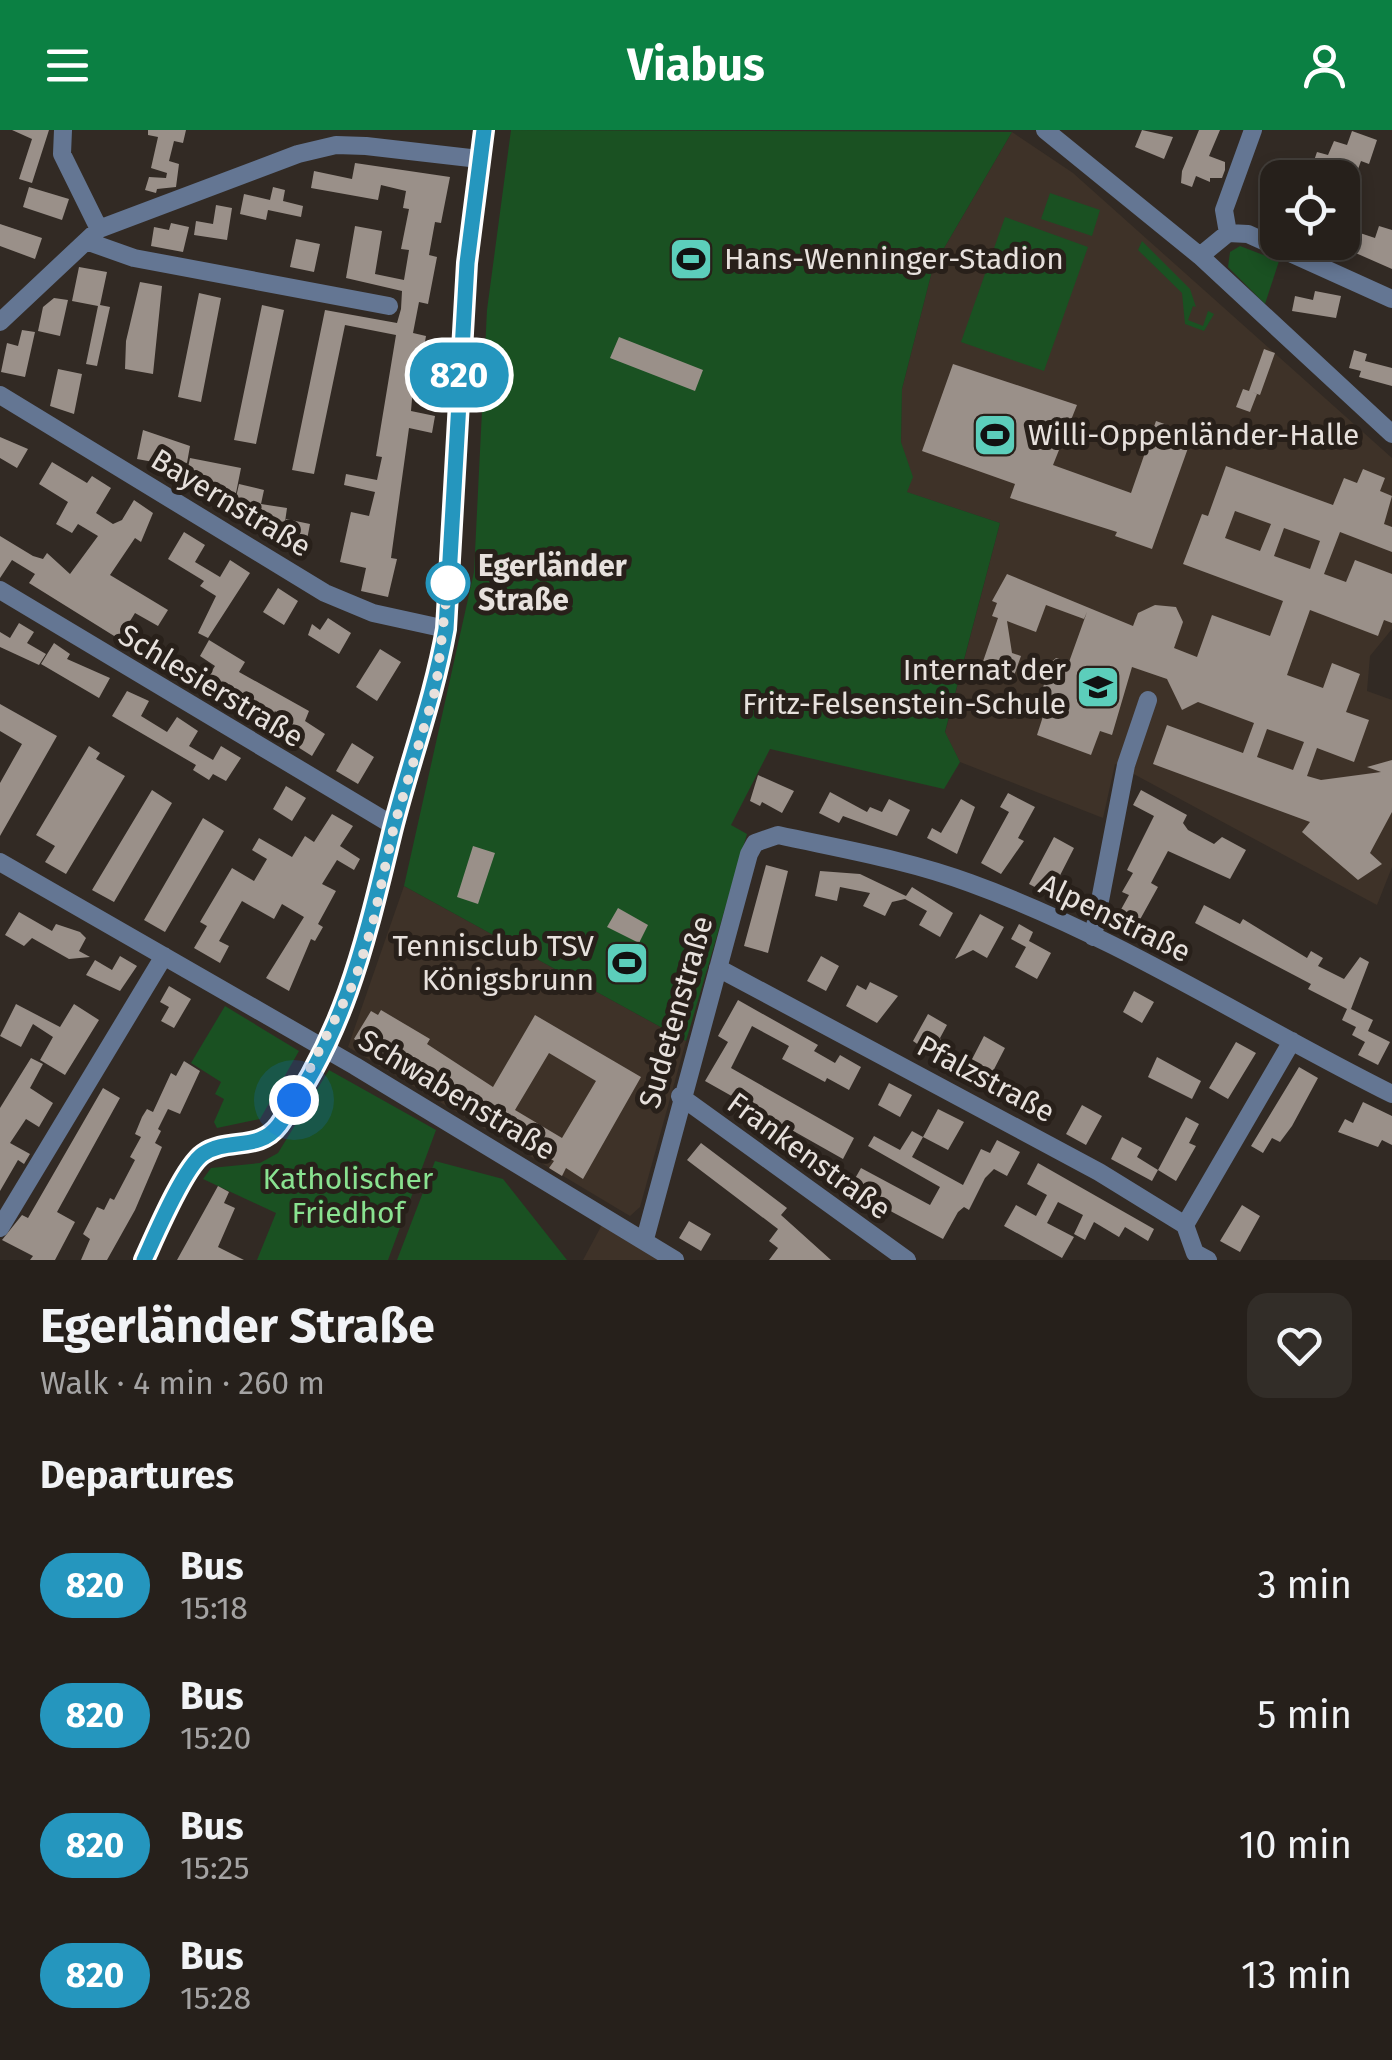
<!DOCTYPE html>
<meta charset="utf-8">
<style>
:root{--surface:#26201b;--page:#322d28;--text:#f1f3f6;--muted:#a4a3a3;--line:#423e3a;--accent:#0b8043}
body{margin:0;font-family:"Fira Sans",sans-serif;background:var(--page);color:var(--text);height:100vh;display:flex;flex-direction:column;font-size:38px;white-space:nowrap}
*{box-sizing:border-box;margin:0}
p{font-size:32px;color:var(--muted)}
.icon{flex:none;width:55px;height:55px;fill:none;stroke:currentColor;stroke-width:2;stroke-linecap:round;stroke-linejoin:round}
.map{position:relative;height:1130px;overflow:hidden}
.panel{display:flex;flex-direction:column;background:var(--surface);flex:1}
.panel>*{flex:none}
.badge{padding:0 20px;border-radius:32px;font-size:35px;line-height:65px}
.controls{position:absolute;left:1260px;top:30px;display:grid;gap:20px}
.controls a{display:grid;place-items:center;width:100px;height:100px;border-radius:20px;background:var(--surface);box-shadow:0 5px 15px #0003,0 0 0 2px var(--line);font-size:50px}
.you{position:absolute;width:50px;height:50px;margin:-25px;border:8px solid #fff;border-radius:50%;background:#1a73e8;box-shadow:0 0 0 15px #1a73e833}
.map>.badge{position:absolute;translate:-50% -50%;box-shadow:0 0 0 5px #fff}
h2{padding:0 40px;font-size:38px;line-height:90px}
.round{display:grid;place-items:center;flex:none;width:105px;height:105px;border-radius:20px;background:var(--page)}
.summary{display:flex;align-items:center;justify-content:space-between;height:170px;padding:0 40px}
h1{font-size:48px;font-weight:700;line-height:75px}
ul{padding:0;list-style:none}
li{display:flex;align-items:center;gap:30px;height:130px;padding:0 40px}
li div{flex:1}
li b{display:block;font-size:38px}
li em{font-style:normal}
li .badge{min-width:110px;font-weight:700;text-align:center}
header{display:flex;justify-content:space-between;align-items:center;height:130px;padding:0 40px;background:var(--accent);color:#fff;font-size:45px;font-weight:700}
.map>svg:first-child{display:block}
</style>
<header><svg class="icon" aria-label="menu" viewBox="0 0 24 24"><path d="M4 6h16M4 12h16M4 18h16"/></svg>Viabus<svg class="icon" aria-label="person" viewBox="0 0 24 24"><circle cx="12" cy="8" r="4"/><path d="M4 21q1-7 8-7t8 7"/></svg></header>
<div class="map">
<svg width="1392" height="1130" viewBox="0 0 1392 1130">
<rect width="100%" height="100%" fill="#322a24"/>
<path fill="#3e3228" d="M1012,2l61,41 319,285v171l-22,27 -3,35 25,9v167l-15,38 -262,-141 -12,54 -143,-56 -15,-29 55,-210 -94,-31 -5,-50 1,-53 31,-122z
M404,756l282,155 -46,166 -10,9 -282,-169z
M604,1091l59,39h-80z"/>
<path fill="#1a5122" d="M511,0l501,2 -79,135 -31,122 -1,53 12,35 -6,15 93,31 -55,209 15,30 -16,27 -174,-40 -39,76 16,9 -61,207 -282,-155 70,-314 13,-262z
M1050,63l50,17 -8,26 -51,-17z
M1005,87l83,30 -44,124 -83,-29z
M1142,111l48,48 6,18 -3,-1 -5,14 15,6 5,-15 6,3 -10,17 -19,-7 -3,-31 -44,-43z
M1240,116l39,15 -14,43 -37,-37 2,-15z
M225,876l74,45 -39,68 -43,9 -3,-6 10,-23 -9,-5 6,-12 -30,-19z
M329,940l107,60 -48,130h-131l19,-47 -73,-34 8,-11 49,-5 18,-10z
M435,1031l68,18 64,81h-170z"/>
<path fill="#9a9089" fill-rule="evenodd" d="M12,0h37l-17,53 -13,-4 13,-40z
M148,0h38l-3,13 -9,-2 -5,20 10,3 -3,23 -19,2 -1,4 -11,-3 4,-13 17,1 1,-5 -16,-5 7,-31 -10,-2z
M1142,0l31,7 -9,22 -29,-12z
M1199,0h21l-11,26 16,6v8l-3,8h-12v4l-14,-6 -4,11 -11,-4 1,-12z
M1352,1l25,9 -8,24 -8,-3 -17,47 -2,-30h-34l9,-26 11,3 6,-14 13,4z
M355,33l95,14 -9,46 -6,-1 -6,33 8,2 -9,47 -9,-2 -6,31 13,3 -3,17 -7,-2 -5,60 24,5 -3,17 -23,-5 -18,130 6,1 -9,38 -27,-6 5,-23 -26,-6 11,-50 18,4 6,-24 -31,-7 2,-11 31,6 5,-23 -6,-1 20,-121 -51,-10 -31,149 -22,-4 33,-160 72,13 4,-14 1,-18 -56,-13 9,-52 27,5 -7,43 29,6 5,-30 -8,-1 8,-40 -6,-1 3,-17 -25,-6 -3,15 -67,-12 3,-17 38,8z
M29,57l40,12 -7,21 -39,-13z
M273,57l12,3 -2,11 20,5 -2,11 -33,-7 -2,10 -26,-6 4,-20 26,6z
M216,75l16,3 -5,32 -33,-5 2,-14 17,3z
M171,93l18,4 -6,25 -32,-6 3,-19 15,3z
M0,94l42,14 -7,21 -35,-13z
M1379,96l13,4v39l-50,-22v-20l33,11z
M296,109l24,5 -6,28 -24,-5z
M79,137l28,5 -7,33 10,2 -13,59 -11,-2 12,-58 -26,-5z
M140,152l22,4 -9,88 -28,-5 1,-28z
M1315,161l26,5 -5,22 -44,-7 3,-15 18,4z
M199,163l22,5 -20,104 -23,-5z
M54,168l14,2 -8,36 -22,-5 5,-24z
M262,175l22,5 -28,134 -22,-4z
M22,200l13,2 -10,45 -24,-5 6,-29 11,3z
M619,207l84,33 -8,21 -85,-33z
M1264,219l11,4 -15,42 -8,-3 5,2 -7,18 -14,-5 7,-18 6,2z
M1354,220l13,4 -2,7 27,7v18l-33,-9 2,-6 -12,-3z
M953,234l124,41 -24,60 78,28 25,-72 37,13 -41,115 -37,-13 2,-4 -107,-34 5,-14 -93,-33z
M58,239l24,5 -8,40 -24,-8z
M143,300l47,16 -3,17 -27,-6 -1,6 -22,-4z
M0,307l28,12 -11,19 -17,-10z
M190,328l51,10 -5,25 -52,-6z
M52,332l35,21 5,-7 19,12 -15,25 17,11 9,-4 12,-20 19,13 -12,29 -6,-4 -25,37 58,35 -10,16 -23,-13 -16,26 -90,-56 6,-9 -23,-14 -12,18v-42l33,20 10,3 4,-6 23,21 28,-38 -20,-12 -6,9 -16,-9 12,-22 -29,-18z
M1226,336l107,39 11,-27 13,5 6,-14 22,9 -5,13 12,5 -8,28 8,3v25l-52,-20 -16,42 22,8 9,-22 37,14v49l-8,-3 -6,16 -68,-26 -23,65 36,13 9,-25 28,11 -14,38 23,8 -15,42 -37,-14 -10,28 14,4 60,-8 -14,-5 25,-7v52l-22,41 12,11 -24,16 -56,-48 8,-10 -157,-58 14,-39 76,28 11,-30 -56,-21 -16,8 -15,-31 -35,-12 -20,68 -12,-4 -9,24 -54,-20 8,-25 -7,-2 11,-44 7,-6 13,4 18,-50 -3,7 -38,-14 -10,27 -29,-11 5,32 9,3 -10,28 -32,-11 19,-55 -6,-2 5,-13 -5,-2 15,-27 126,52 5,-13 17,-8 21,2 7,15 -9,26 23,9 15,-42 58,21 13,-35 -100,-37 19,-50 6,2zM1235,381l36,13 -11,27 -35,-13zM1284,398l36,13 -10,28 -36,-13zM1267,599l37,13 -11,28 -36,-13z
M239,354l25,6 -3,14 26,4 -2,14 -53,-7z
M286,389l24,5 -5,26 -25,-5z
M184,402l21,13 -10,17 25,15 10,-17 20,13 -42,65 -10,-5 18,-37 -16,-10 4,-5 -36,-22z
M278,458l20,13 -14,24 -21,-13z
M328,488l23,15 -12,21 -31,-19 4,-11 8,6z
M19,493l15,9 -7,11 19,11 -7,11 -39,-18v-15l10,6z
M209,510l36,22 -6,10 70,39 -4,10 20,13 -13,22 -19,-12 5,-9 -23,-24 -10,17 -18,-11 9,-15 -25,-16 -4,6 -21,-12 9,-14 -15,-10z
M54,513l16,11 -3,5 43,19 -11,20 -58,-34z
M380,519l21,13 -24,39 -21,-14z
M127,561l22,10 -8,15 26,16 10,-15 21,14 -9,15 24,14 8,-14 20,12 -15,23 -13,-7 -4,6 -16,-10 3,-5 -84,-49z
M0,574l57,32 -57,100v-53l22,-39 -22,-13z
M352,613l22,14 -16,27 -22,-13z
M89,616l11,7 -4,6 29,17 -59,98 -21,-12 10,-16 -19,-11z
M758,645l36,16 -12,22 -20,-11 -2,4 -10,-5z
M286,656l20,12 -14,23 -19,-12z
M152,660l20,13 -58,99 -22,-12z
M1141,660l46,25 -4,8 5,7 26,14 8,-7 24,13 -16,29 -62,-28 -17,32 7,4 -26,47 -19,-10 16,-29 -7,-3 11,-19 -6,-3 27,-54 -21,-11z
M830,662l37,20 3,-5 12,5 7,-13 21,11 -13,26 -54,-20 -4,7 -20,-10z
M1008,663l27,14 -17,31 6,3 -23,33 -20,-11 28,-51 -9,-5z
M961,669l14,8 -18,47 -30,-16 5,-10 9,5z
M332,684l21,12 -13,20 20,13 -6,11 -17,-10 -15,24 14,7 -18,33 5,3 -8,14 -4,-2 -22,52 -23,-13 38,-61 -22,-13 -8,15 -32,-18 -23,40 10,5 -9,17 -26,-15 13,-22 -7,-4 32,-54 22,13 13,-22 -15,-9 7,-12 33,19 13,-21 9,6z
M203,688l21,13 -59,101 -21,-12z
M1054,707l20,11 -24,47 -21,-11z
M473,716l22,7 -17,51 -21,-7z
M766,735l22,6 -20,82 -24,-7z
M820,741l40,3 46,22 6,-9 41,26 -13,24 -21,-12 8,-14 -22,-12 -13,3 -7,14 -22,-10 7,-13 -30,-6 -3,14 -22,-5z
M1204,775l36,19 3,-5 64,39 4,-7 12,7 -5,8 26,13 16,-22 9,5 -18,47 22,11 -5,11 22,11 -12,23 -20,-10 7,-13 -13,-7 4,-8 -14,-7 5,-11 -39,-20 3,-5 -116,-61z
M618,778l30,17 -9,18 -32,-16z
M19,782l33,19 4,-7 24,8 6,6 -7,13 11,6 -21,2 -37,-21 -8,8 -19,-11z
M980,784l24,13 -17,31 -14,-8 -18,9z
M1019,794l14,8 -4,9 22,12 -14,26 -22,-12 11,-20 -15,-8z
M120,826l17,10 -17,25 -34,-16 9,-15 17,10z
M821,826l18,10 -13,25 -19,-10z
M870,852l28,14 -21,27 -31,-17 11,-21 9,5z
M169,856l22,13 -17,29 -13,-7 8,-14 -9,-5z
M1134,861l20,11 -12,21 -19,-11z
M738,870l80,45 -4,6 21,12 5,-8 21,12 -12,23 -22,-12 -2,4 -43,-23 7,-13 -37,-20 -21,42 123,70 -11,21 -138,-78 23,-39 -10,-6z
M16,874l44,23 14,-23 25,16 -34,55 -25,-15 13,-23 -20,-13 -12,23 -21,-11z
M381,880l49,29 -3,5 66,43 42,-72 106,62 -58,102 -17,-11 -4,8 -13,-8 5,-7 -78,-48 4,-6 -28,-18 -4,6 -94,-56 17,-28 7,4zM549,923l47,28 -34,57 -47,-28z
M928,884l19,11 -7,13 5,12 25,13 14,-27 21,12 -15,29 -21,-12 -6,11 -50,-35z
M1236,912l20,11 -28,46 -19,-11z
M1157,927l44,24 -9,18 -44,-22z
M31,928l12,6 -13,24 23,15 -14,24 -13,-8 -16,24 20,11 -6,10 -6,-4 -18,31v-83z
M184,931l16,10 -20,43 -12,-5 -10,20 3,2 -6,12 7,4 -27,63 -28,50h-26l9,-21 -7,-5 14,-27 7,3 6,-12 4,2 21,-40 -5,-3 11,-20 -6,-3 7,-17 5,-8 6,3 18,-39 5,3z
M1299,937l19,11 -26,48 -12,16 -8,-4 -9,15 -12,-7z
M889,953l23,12 -12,22 -22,-12z
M103,958l17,10 -63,114 18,10 -20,38h-25l3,-4 -31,-16 20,-25 6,3z
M1363,972l29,14v29l-10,-5 -4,7 -40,-15 7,-13 8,4z
M1082,975l20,11 -16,29 -20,-11z
M938,979l26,13 -16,28 -25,-13z
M1186,987l13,7 -10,19 7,3 -20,35 -18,-11 -6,11 -41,-22 11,-22 20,11 -5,9 21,13z
M912,1001l11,6 -11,20 51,28 18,-36 9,4 7,-13 23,12 -13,24 -13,-7 -9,9 -16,32 -5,-3 -6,5 -15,27 -94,-50 12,-21 69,37 10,-18 -72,-41 6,-10 26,14z
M701,1013l86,65 -6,7 50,45h-62l9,-12 -9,-7 9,-12 -91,-69z
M1038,1033l116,66 -6,12 -23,-14 -6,10 -25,-15 -9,18 -11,-6 9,-19 -25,-13 -11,21 27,14 -12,21 -58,-32 12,-21 20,11 11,-21 -20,-11z
M218,1056l11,6 -5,11 11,5 -17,39 26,13h-67z
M1242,1075l18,11 -20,36 -20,-11z
M689,1091l22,13 -10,17 -22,-13z"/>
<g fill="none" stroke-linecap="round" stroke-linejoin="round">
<path stroke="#647693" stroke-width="18" d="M63,0l-1,24 37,75
M1045,0l155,126 192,178
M1228,103l-4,-23 29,-80
M86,111l48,17 255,48
M1200,126l28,-23 20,1 144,65
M0,192l99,-93 199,-75 38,-9 30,1 113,13
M0,265l325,198 48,20 73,16
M0,460l394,236
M0,732l355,204 320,194
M1093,807l33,-172 22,-65
M718,838l381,204 86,53 10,28 13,7
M680,966l227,164
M1185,1095l107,-184
M0,1098l164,-272
M645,1109l104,-385 6,-11 23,-8c64,14 130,25 192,48 149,54 281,141 422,211
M144,1130c11,-24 39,-93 59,-106 25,-17 56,-2 76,-29 67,-95 87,-187 114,-297 17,-67 41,-130 53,-199l21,-366 17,-133"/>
</g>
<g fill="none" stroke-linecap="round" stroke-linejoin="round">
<g stroke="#fff" stroke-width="22">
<path id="line" d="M144,1130c11,-24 40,-93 59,-106 25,-17 56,-2 76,-29 68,-95 87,-187 114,-297 17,-67 41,-131 53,-199l21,-366 17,-133"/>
</g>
<use href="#line" stroke="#2596be" stroke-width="15"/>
<path stroke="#e7e1dd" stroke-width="10" stroke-dasharray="0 18" d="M294,970l61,-120 18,-57 21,-97 42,-138 12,-105"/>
</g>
<defs>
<g id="stadium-square" transform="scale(2.25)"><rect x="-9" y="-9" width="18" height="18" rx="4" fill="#5ccebb" stroke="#28201a"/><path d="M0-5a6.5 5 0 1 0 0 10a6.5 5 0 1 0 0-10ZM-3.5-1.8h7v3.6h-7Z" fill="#111"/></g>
<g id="school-square" transform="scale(2.25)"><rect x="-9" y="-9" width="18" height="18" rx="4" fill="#5ccebb" stroke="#28201a"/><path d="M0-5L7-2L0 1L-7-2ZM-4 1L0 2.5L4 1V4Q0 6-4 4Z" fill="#111"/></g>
</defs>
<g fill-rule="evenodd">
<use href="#stadium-square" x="691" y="129"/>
<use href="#stadium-square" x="995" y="305"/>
<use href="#school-square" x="1098" y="557"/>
<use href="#stadium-square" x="627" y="833"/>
</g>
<circle fill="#fff" stroke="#2596be" stroke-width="5" cx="448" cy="453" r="20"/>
<g text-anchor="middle" stroke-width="10" stroke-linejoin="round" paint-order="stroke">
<g font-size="30" fill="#e7e1dd" stroke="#28201a" text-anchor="start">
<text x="724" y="139">Hans-Wenninger-Stadion</text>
<text x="1028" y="315">Willi-Oppenländer-Halle</text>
<text x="1066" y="550" text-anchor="end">Internat der<tspan x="1066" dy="34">Fritz-Felsenstein-Schule</tspan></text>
<text x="594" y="826" text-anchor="end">Tennisclub TSV<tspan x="594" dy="34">Königsbrunn</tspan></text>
</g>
<g font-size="30" fill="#e7e1dd" stroke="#28201a">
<text transform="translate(231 373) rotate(31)" y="10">Bayernstraße</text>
<text transform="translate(211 556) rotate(31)" y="10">Schlesierstraße</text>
<text transform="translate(1115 788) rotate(26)" y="10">Alpenstraße</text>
<text transform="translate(676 882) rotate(-74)" y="10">Sudetenstraße</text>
<text transform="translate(986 949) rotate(28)" y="10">Pfalzstraße</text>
<text transform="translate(457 965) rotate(31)" y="10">Schwabenstraße</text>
<text transform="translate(809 1026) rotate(36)" y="10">Frankenstraße</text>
</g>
<g font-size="30" font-weight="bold" fill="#e7e1dd" stroke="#28201a" text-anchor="start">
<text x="478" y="446">Egerländer<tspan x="478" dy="34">Straße</tspan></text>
</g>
<g font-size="30" fill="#89e290" stroke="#28201a">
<text x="348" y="1059">Katholischer<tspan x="348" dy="34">Friedhof</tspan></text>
</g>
</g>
</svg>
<div class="controls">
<a><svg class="icon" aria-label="locate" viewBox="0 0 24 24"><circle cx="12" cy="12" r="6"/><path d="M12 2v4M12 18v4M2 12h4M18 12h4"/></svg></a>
</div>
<div class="you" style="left:294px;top:970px"></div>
<b class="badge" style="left:459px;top:245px;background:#2596be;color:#fff">820</b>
</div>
<section class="panel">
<div class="summary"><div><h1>Egerländer Straße</h1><p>Walk · 4 min · 260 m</p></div><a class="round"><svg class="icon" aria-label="heart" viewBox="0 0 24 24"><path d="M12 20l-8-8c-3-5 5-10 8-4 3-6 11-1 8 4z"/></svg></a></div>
<h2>Departures</h2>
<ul>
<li><span class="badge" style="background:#2596be;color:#fff">820</span><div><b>Bus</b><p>15:18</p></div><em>3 min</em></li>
<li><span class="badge" style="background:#2596be;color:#fff">820</span><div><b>Bus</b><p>15:20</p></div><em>5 min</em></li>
<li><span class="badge" style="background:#2596be;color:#fff">820</span><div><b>Bus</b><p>15:25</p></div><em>10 min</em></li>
<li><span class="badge" style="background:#2596be;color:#fff">820</span><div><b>Bus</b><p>15:28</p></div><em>13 min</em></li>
</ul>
</section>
